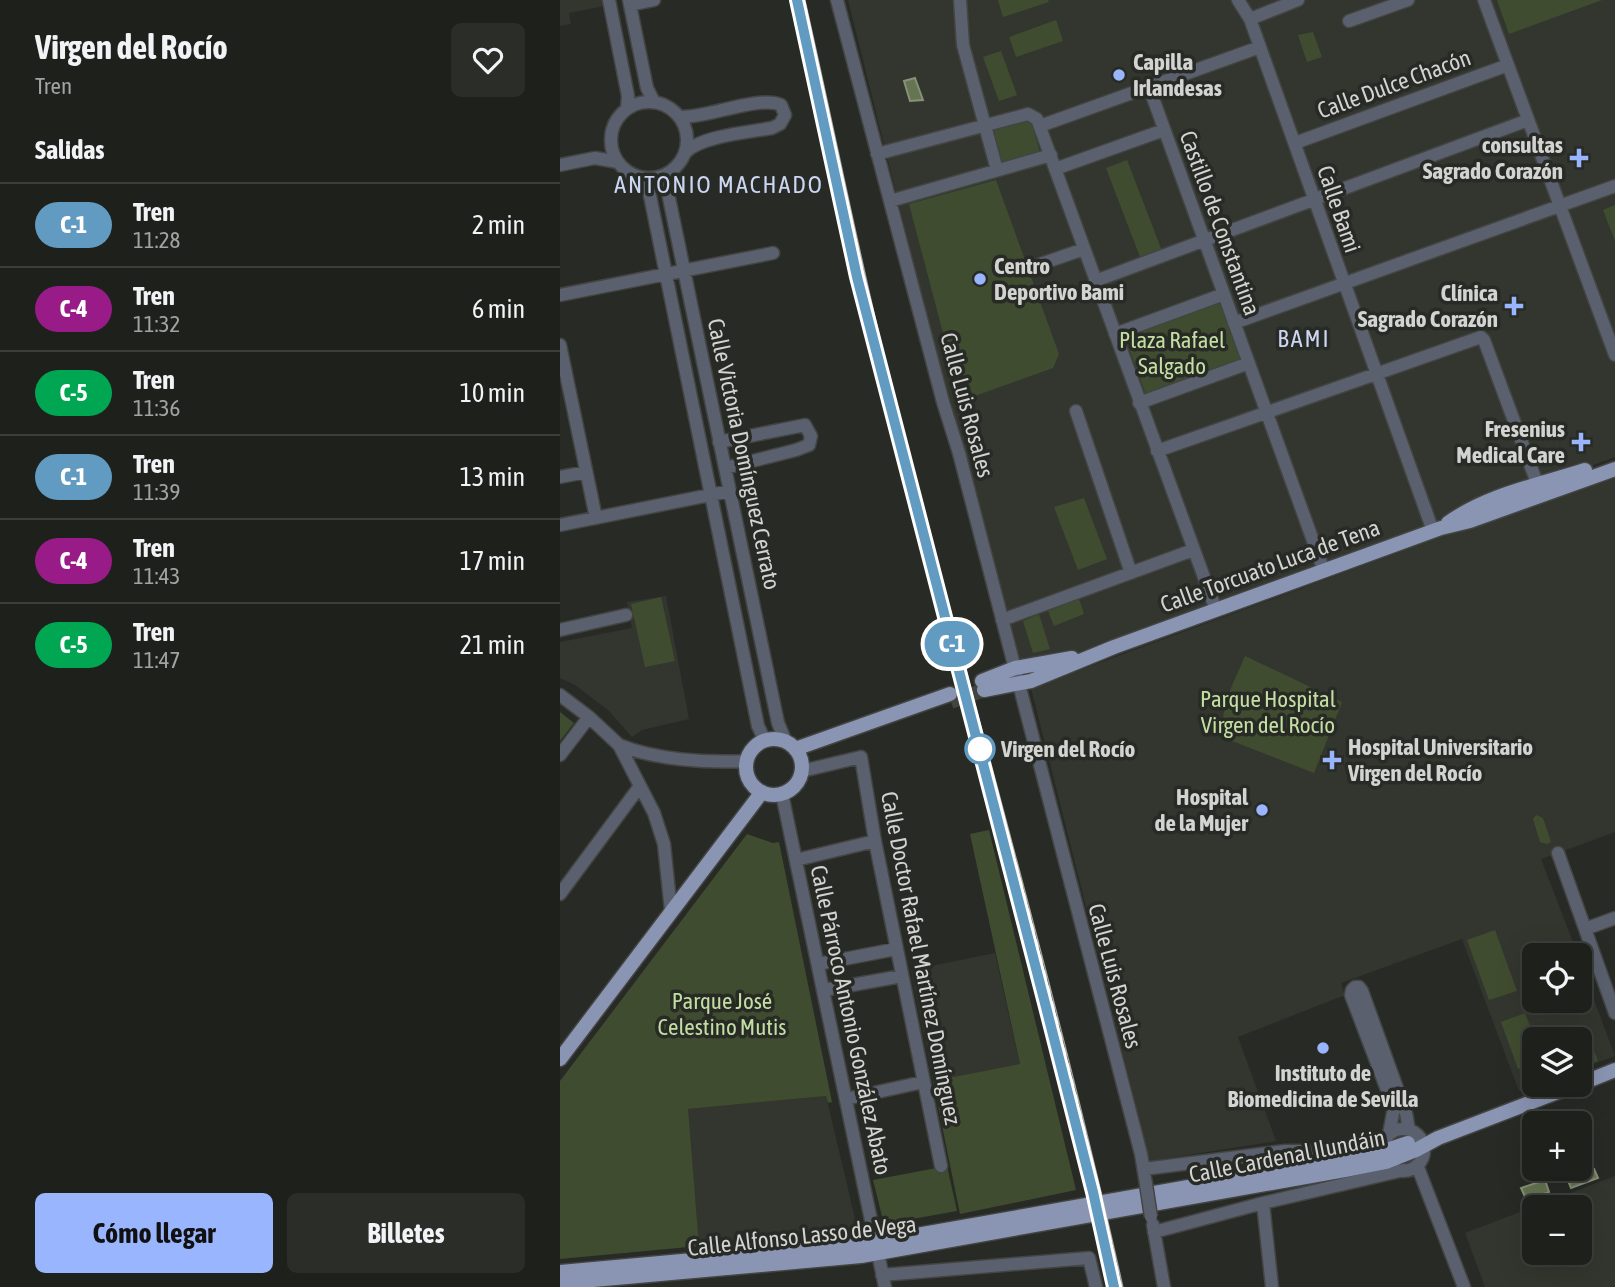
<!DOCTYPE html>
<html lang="es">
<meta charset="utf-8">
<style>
:root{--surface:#1e201c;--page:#2b2d29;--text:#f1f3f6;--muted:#a1a3a3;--line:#3c3e3b;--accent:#99b5fd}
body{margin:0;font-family:"Asap Condensed",sans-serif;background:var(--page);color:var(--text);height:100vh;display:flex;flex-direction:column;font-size:26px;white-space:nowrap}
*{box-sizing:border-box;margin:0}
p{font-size:23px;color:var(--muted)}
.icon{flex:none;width:38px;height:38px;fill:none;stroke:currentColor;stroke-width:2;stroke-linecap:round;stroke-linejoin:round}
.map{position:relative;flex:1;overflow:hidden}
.panel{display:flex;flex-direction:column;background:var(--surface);width:560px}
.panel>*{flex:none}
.badge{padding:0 14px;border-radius:23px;font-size:24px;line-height:46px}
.tools{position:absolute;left:962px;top:943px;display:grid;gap:14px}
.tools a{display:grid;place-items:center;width:70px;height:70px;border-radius:10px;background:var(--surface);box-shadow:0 7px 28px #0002,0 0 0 2px var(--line);font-size:35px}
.map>.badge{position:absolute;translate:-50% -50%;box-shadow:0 0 0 4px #fff}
h2{padding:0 35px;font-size:26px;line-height:63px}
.round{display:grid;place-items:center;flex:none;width:74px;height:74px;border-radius:10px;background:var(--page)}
.overview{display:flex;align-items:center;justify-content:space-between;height:119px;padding:0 35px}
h1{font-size:33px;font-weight:700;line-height:52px}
.primary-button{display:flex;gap:14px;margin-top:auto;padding:14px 35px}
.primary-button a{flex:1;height:80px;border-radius:10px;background:var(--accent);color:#111;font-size:28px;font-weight:700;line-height:80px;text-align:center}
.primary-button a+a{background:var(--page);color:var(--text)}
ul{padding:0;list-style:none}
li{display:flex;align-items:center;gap:21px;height:84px;padding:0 35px;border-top:2px solid var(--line)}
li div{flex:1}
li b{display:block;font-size:26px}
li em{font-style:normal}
li .badge{min-width:77px;font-weight:700;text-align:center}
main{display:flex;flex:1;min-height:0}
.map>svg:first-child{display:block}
</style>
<main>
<section class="panel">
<div class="overview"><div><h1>Virgen del Rocío</h1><p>Tren</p></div><a class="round"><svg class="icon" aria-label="heart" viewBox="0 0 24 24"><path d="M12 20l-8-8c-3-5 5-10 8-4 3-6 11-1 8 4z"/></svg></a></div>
<h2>Salidas</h2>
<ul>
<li><span class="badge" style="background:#619bc1;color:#fff">C-1</span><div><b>Tren</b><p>11:28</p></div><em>2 min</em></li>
<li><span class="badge" style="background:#991b87;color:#fff">C-4</span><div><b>Tren</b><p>11:32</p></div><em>6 min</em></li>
<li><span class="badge" style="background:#00a651;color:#fff">C-5</span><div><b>Tren</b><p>11:36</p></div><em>10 min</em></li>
<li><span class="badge" style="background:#619bc1;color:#fff">C-1</span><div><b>Tren</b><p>11:39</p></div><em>13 min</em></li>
<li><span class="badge" style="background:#991b87;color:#fff">C-4</span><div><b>Tren</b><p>11:43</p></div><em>17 min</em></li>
<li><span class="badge" style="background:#00a651;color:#fff">C-5</span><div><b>Tren</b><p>11:47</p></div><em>21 min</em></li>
</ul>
<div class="primary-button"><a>Cómo llegar</a><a>Billetes</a></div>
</section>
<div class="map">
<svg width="1055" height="1287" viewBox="0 0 1055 1287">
<rect width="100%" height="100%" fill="#282a26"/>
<path fill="#33362e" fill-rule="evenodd" d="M0,0h43l1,6 -35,7 2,11 -11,2z
M288,0h767v457l-598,221z
M1055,473v359l-74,27 37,96 -43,1v45h45v-39l35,94 -35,13v-29h-45l1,45 -17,6 -57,-152 -121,44 4,12 -107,42 38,104 -126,20 -119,-473z
M106,596l23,123 -47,11 -10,7 -24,-27 -33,-25 -15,-7v-36l72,-14 -5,-26z
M435,953l25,112 -87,16 -22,-111z
M266,1096l32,135 -159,15 -12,-137z
M1055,1176v111h-130l-20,-54zM975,1208h45v45h-45z"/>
<path fill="#404c30" d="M438,0h50l1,2 -46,15z
M937,0h105l-93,34z
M496,20l7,21 -47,16 -7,-20z
M753,32l9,25 -15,5 -9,-27z
M441,51l16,44 -18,6 -16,-44z
M471,120l9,33 -38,11 -9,-33z
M567,160l35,91 -22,6 -34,-89z
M436,180l63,174 -6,14 -92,33 -52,-197z
M1055,205v36l-12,-31z
M662,298l24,65 -99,35 -23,-64z
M524,498l23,61 -29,11 -24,-63z
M101,597l14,64 -30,6 -14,-63z
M519,599l5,15 -30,12 -6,-15z
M479,614l11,35 -17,4 -10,-32z
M685,656l97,46 -28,71 -87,-34c-12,-26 8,-58 18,-83z
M0,712l14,11 -14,18z
M976,815l7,3 8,24 -4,2 -7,-2 -7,-23z
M429,830l87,360 -116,24 -27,-133 87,-17 -50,-230z
M187,834l26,9 6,-1 53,260 -4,1 -2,-7 -138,13 11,137 -139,13v-178z
M935,930l22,61 -28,9 -22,-60z
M965,1013l10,26v24l-17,6 -17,-47z
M1029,1038l9,23 -18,6v-26z
M387,1166l10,45 -73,13 -11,-44z"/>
<path fill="#657452" stroke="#869178" stroke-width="2" d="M355,78l8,22 -13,1 -6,-20z
M1034,1169l4,9 -27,10 -4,-10z
M985,1180l4,12 -22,9 -6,-13z"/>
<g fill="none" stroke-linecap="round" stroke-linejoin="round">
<path stroke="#424440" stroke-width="14" stroke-dasharray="14 7" stroke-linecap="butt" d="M391,702l33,-12"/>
<g stroke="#434542" stroke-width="15">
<path id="minor" d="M49,0l19,96 -1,13
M69,0l18,88 7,14
M277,0l106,402 16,51 182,701 5,30
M400,0l3,45 34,125
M678,0l12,19 183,512
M924,0l131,355
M70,5l24,-5
M690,19l48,-19
M789,21l59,-21
M589,87l175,484
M51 140a38 38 0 1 1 76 0a38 38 0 1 1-76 0Z
M120,117c28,1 79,-22 101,-12l4,10 -5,9 -8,4c-22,4 -71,8 -86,24
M480,126l220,-79
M735,143l213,-78
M317,154l151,-40 9,5 179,491
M0,165l35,-7 23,4
M495,169l109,-39
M108,173v20l110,530 8,19
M83,178l6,13 109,535 7,15
M330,201l161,-46
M472,267l52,-18
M535,281l433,-161
M0,295l213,-42
M674,323l381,-137
M555,334l109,-40
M0,345l36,173
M579,403l110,-40
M516,411l55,162
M159,442l86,-17 6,11 -2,9 -13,5 -71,18
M597,451l324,-114 3,3 53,143
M0,477l26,-5
M0,525l170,-34
M442,620l191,-70
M0,630l66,-15
M0,695l29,22 30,28 35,68 10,31 7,67
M59,745c37,15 88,18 128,16
M0,755l29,-38
M242,771l59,-14 14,84 66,325
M222,794l103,493
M998,853l57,160
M236,860l79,-19
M0,894l80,-108
M1025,929l30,-11
M258,964l78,-15
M264,990l78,-14
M286,1099l77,-17
M822 1150a21 21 0 1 1 42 0a21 21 0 1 1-42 0Z
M829,1134l5,-26 -43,-113 1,-5 3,-3h4l3,4 44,122 3,17
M857,1165l47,122
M584,1169l141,-18h35l28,8
M703,1203l9,84
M593,1225l11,62
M594,1232l109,-29 141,-33
M322,1275l207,-17 7,29"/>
</g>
<g stroke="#434542" stroke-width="17">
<path id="major" d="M888,523c40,-29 91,-38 137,-53
M422,681l33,-13 57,-10
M424,690l47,-9 83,-34 327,-119 29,-7 145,-52
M186 767a28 28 0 1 1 56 0a28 28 0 1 1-56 0Z
M235,749l155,-55
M0,1059l202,-267
M1020,1084l35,-14
M0,1272l300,-27 515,-91 33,-11
M0,1283l301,-27 484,-86 41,-8 30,-12 22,-12 138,-53"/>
</g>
<use href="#minor" stroke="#5a606e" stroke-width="12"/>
<use href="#major" stroke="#8a95b3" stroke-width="14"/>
<g stroke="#a5a7a4" stroke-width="5">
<path id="rail" d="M243,0c31,136 58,274 92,409 75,293 160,583 226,878"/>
</g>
<use href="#rail" stroke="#282a26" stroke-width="2.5" stroke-dasharray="8" stroke-linecap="butt"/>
<g stroke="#434542" stroke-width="15" stroke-linecap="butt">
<path id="minor-bridge" d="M586,1184l5,33"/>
</g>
<use href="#minor-bridge" stroke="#5a606e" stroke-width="12"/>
</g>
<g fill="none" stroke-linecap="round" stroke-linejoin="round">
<g stroke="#fff" stroke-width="16">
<path id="line" d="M237,0l60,277 189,730 47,185 21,95"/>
</g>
<use href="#line" stroke="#619bc1" stroke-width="10"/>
</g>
<g fill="#99b5fd" stroke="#282a26" stroke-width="2.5">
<circle cx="559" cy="75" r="7"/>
<path d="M1015.5 147.5h7v7h7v7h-7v7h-7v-7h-7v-7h7z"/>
<circle cx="420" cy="279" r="7"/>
<path d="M950.5 295.5h7v7h7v7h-7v7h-7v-7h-7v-7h7z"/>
<path d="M1017.5 431.5h7v7h7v7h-7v7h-7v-7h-7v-7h7z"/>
<path d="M768.5 749.5h7v7h7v7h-7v7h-7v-7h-7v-7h7z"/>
<circle cx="702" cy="810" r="7"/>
<circle cx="763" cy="1048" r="7"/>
</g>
<circle fill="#fff" stroke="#619bc1" stroke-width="3.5" cx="420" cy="749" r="14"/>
<g text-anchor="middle" stroke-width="7" stroke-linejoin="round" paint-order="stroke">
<g font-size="23" font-weight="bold" fill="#d3d4d2" stroke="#282a26" text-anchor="end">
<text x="573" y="70" text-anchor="start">Capilla<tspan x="573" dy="26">Irlandesas</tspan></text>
<text x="1003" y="153">consultas<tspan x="1003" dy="26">Sagrado Corazón</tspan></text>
<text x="434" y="274" text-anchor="start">Centro<tspan x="434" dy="26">Deportivo Bami</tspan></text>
<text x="938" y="301">Clínica<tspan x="938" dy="26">Sagrado Corazón</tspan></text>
<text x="1005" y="437">Fresenius<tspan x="1005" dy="26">Medical Care</tspan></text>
<text x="788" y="755" text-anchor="start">Hospital Universitario<tspan x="788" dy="26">Virgen del Rocío</tspan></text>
<text x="688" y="805">Hospital<tspan x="688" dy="26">de la Mujer</tspan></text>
<text x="763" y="1081" text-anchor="middle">Instituto de<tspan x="763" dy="26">Biomedicina de Sevilla</tspan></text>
</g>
<g font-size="23" fill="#d3d4d2" stroke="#282a26">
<text transform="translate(834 84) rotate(-20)" y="8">Calle Dulce Chacón</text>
<text transform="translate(779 209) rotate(71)" y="8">Calle Bami</text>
<text transform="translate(660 223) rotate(70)" y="8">Castillo de Constantina</text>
<text transform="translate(407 405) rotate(75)" y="8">Calle Luis Rosales</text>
<text transform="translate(184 454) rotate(78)" y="8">Calle Victoria Domínguez Cerrato</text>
<text transform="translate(710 566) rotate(-20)" y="8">Calle Torcuato Luca de Tena</text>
<text transform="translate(361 958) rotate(79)" y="8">Calle Doctor Rafael Martínez Domínguez</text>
<text transform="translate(555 976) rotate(75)" y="8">Calle Luis Rosales</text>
<text transform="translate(291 1020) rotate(78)" y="8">Calle Párroco Antonio González Abato</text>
<text transform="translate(727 1156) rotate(-11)" y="8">Calle Cardenal Ilundáin</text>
<text transform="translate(242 1236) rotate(-6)" y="8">Calle Alfonso Lasso de Vega</text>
</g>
<g font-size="23" fill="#c4dea2" stroke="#282a26">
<text x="612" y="348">Plaza Rafael<tspan x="612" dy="26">Salgado</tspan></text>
<text x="708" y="707">Parque Hospital<tspan x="708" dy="26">Virgen del Rocío</tspan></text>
<text x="162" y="1009">Parque José<tspan x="162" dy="26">Celestino Mutis</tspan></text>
</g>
<g font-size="23" font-weight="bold" fill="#d3d4d2" stroke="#282a26" text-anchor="start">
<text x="441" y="757">Virgen del Rocío</text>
</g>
<g font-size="24" letter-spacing="2" fill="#cbd6f2" stroke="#282a26">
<text x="159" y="193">ANTONIO MACHADO</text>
<text x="744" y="347">BAMI</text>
</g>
</g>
</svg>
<div class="tools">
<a><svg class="icon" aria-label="locate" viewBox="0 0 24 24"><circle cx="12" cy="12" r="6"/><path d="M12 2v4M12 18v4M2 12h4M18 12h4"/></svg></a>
<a><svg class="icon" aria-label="layers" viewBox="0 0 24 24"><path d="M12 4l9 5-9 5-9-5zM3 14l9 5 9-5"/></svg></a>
<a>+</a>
<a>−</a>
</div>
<b class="badge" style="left:392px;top:644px;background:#619bc1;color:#fff">C-1</b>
</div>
</main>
